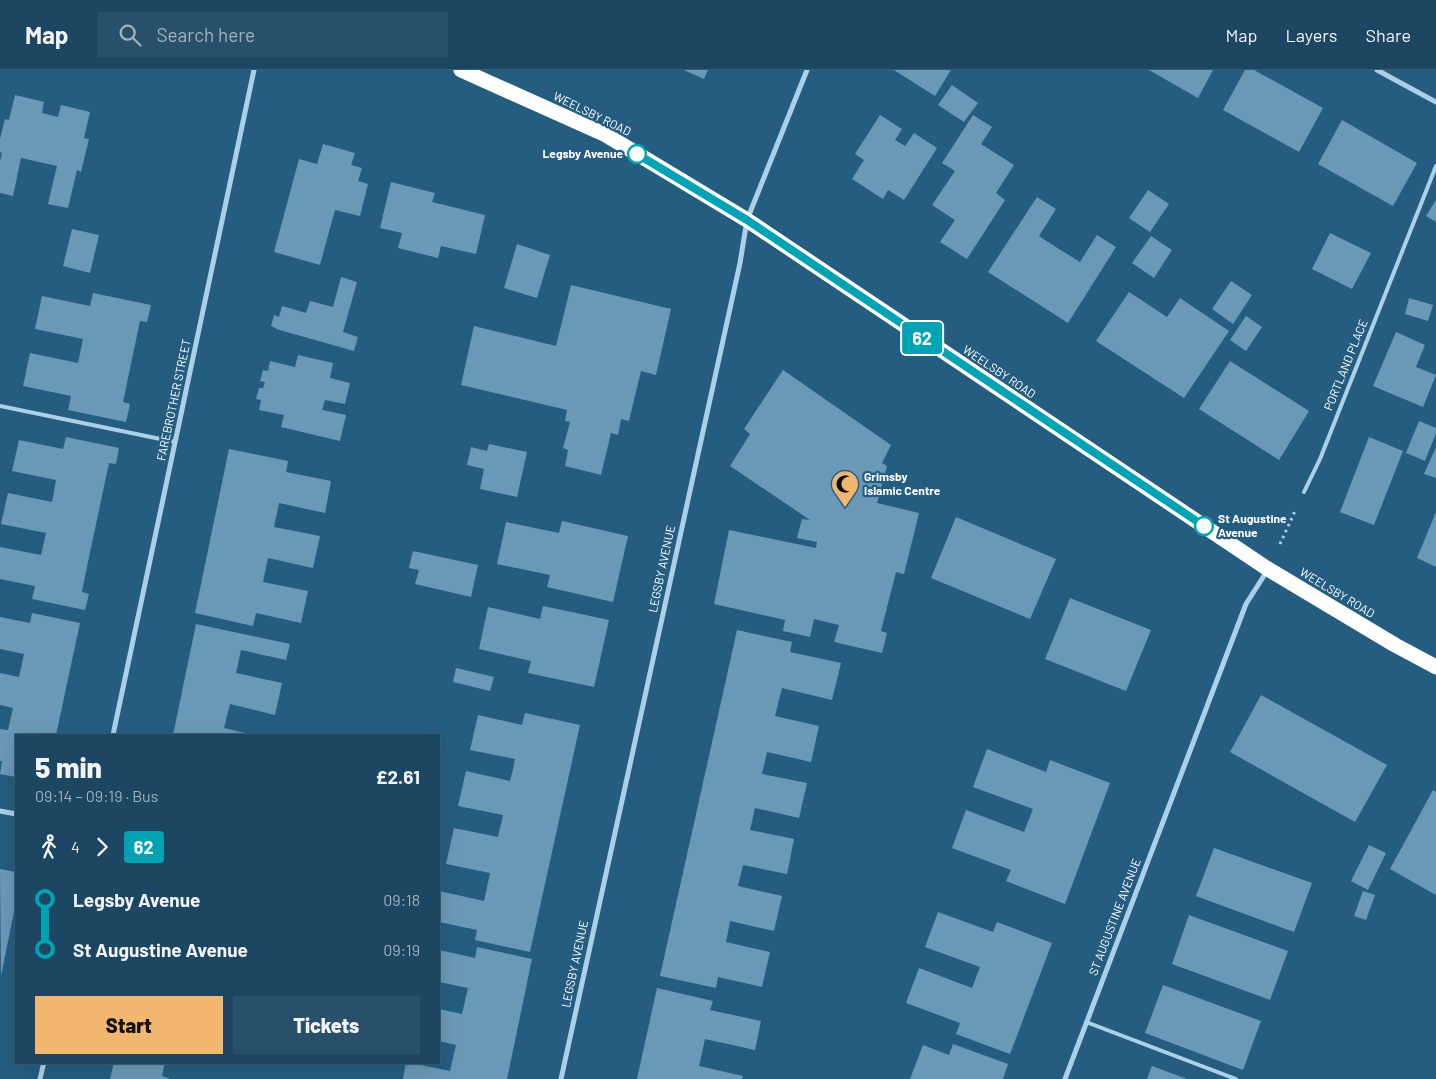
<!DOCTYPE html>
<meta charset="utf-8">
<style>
:root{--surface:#1c4661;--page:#29506a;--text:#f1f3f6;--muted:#a0b1bd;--line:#3a5e76;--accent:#f1b670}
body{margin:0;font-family:Barlow,sans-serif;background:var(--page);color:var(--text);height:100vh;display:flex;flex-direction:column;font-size:19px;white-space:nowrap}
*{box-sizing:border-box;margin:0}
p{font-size:16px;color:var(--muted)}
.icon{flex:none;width:28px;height:28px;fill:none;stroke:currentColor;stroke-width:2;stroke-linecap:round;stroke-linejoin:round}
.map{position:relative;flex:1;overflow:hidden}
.drawer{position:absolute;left:15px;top:664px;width:425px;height:330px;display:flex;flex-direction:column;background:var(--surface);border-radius:0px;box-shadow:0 5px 20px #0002,0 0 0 1px var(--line)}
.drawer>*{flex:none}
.badge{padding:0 10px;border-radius:4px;font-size:18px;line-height:32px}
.map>.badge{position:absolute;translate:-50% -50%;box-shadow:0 0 0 2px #fff}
.legs{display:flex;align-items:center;gap:8px;height:55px;padding:0 20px;font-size:16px}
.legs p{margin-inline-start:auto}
.overview{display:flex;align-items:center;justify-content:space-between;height:85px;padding:0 20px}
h1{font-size:28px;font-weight:800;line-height:38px}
.cta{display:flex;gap:10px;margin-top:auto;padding:10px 20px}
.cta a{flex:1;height:58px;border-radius:0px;background:var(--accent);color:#111;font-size:20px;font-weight:800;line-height:58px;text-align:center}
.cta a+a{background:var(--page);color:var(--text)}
ul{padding:0 20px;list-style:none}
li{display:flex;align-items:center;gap:18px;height:50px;font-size:19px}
li i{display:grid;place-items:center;width:8px;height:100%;margin:0 6px;background:currentColor}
li i::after{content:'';width:12px;height:12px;margin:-6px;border:4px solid;border-radius:50%;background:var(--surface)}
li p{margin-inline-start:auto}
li:first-child i{background:linear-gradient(#0000 50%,currentColor 0)}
li:last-child i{background:linear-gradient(currentColor 50%,#0000 0)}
header{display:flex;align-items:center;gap:30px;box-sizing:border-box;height:70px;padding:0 25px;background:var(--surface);border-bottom:1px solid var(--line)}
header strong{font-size:24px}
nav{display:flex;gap:28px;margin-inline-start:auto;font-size:18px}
.search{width:350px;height:45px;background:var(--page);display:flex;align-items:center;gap:12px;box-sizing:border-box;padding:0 18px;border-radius:0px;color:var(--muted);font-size:19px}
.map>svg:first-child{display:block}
</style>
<header>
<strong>Map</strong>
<div class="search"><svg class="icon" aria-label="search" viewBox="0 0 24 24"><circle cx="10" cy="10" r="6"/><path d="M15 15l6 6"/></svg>Search here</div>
<nav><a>Map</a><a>Layers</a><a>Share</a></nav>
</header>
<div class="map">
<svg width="1436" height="1009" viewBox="0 0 1436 1009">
<rect width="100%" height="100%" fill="#255d81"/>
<path fill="#6a99b7" d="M684,0h24l-4,9z
M894,0h57l-16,26z
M1149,0h64l-15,28z
M1245,0h9l69,38 -24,44 -76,-42z
M952,15l26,18 -14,19 -26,-17z
M15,25l29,7 -2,11 16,4 3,-12 29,7 -6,26 5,1 -8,33 -4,-2 -9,38 -20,-4 9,-38 -36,-8 -8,38 -13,-3v-32l2,-8 -2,-1v-13l5,-20 4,1z
M880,45l22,14 -7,11 10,6 9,-13 23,15 -33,52 -16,-10 -5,9 -31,-20 12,-19 -9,-6z
M973,45l19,12 -11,17 33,21 -18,28 9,7 -38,59 -27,-17 15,-22 -23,-15 23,-34 -13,-8z
M1342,50l75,43 -24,43 -75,-42z
M323,74l32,9 -4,12 11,3 -4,13 10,3 -8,32 -25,-6 -15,55 -46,-13 25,-93 18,5z
M391,112l44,11 -3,9 53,13 -9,39 -35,-8 -3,12 -40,-10 4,-15 -22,-5z
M1148,120l21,14 -19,28 -21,-14z
M1037,127l19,12 -17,27 20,13 21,13 17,-27 19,12 -48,76 -80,-51z
M1436,130v22l-10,-6z
M72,159l27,6 -9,38 -27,-7z
M1330,163l41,20 -19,36 -40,-20z
M1151,166l21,14 -18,28 -22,-15z
M517,174l33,11 -13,43 -33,-10z
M341,207l16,5 -14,50 15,5 -4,14 -78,-22v-1l-5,-2 3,-11 5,2 3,-11 24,7 4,-12 23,6z
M1231,211l21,14 -19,29 -21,-15z
M571,215l100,24 -15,66 -15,-4 -12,50 -8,-2 -3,16 -7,-2 -10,42 -36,-9 3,-16 -5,-2 7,-26 -5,-1 2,-11 -106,-25 13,-59 82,20z
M1129,222l38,25 13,-19 49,33 -45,67 -88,-57z
M93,223l58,12 -4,17 -7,-1 -17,81 7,2 -4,18 -58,-12 3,-14 -48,-10 7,-33 48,10 5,-24 -48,-10 7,-33 48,10z
M1409,228l24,7 -5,16 -23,-7z
M1246,246l16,11 -16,24 -16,-11z
M1396,262l29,13 -9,22 20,8 -13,32 -50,-21z
M298,285l35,8 -3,15 20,5 -5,21 -20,-4 -3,10 24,5 -6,26 -59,-14 3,-12 -25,-5 2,-10 -5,-1 3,-11h4l2,-6 -5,-1 3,-11 5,1 2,-10 25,6z
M1230,291l79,50 -30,49 -80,-51z
M783,300l108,75 -9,18 5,3 -10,37 42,10 -15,61 -8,-2 -15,59 6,2 -5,20 -48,-11 5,-17 -25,-6 -4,18 -27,-6 2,-11 -71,-16 15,-74 87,18 1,-6 -20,-4 5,-19 8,1 -80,-54 20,-32 -6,-5z
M1419,351l17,7v5l-11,28 -19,-8z
M66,367l53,11 -3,16 -7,-1 -25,118 -2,11 7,2 -4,16 -53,-11 3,-13 -35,-7v-32l41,8 5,-22 -45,-9 7,-31 44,9 4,-22 -44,-9 7,-31 44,9z
M1369,367l34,14 -29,74 -34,-13z
M489,374l38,8 -10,45 -37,-8 4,-20 -17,-4 4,-18 16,4z
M1436,377v31l-12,-4z
M229,379l59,12 -2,11 45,9 -6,32 -46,-10 -5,24 46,9 -7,32 -45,-10 -5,24 45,9 -7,32 -45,-10 -3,13 -58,-13z
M1436,442v55l-19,-9z
M956,447l100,42 -26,60 -99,-41z
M562,451l66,15 -15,66 -66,-15 3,-12 -53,-11 9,-42 53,11z
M413,481l65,14 -7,32 -56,-13 4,-14 -10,-2z
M1070,528l81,32 -25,61 -81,-32z
M543,536l66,14 -15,67 -66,-14 3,-12 -52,-12 9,-42 52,12z
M32,543l48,10 -24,112h-40v42l-16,-3 2,-13h-2v-32l8,1 5,-22 -13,-3v-32l19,4 5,-23 -24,-5v-32l30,6z
M196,554l94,20 -4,16 -45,-10 -5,23 46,10 -7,32 -45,-11 -6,24 30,7h-81z
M737,560l55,12 -2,10 51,11 -9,37 -50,-12 -7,28 44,10 -8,36 -44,-10 -5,22 45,9 -8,35 -44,-10 -5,22 44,9 -7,35 -44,-9 -5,21 44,10 -8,35 -44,-10 -2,11 -2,10 44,10 -8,35 -44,-10 -2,11 -56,-12z
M456,598l38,9 -4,14 -37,-9z
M1261,625l126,70 -32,57 -125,-70z
M525,643l55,12 -50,227 -55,-12 2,-10 -38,-8v-31l45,10 6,-28 -44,-9 8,-36 44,9 5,-22 -45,-9 8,-35 44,10 3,-12 2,-10 -45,-9 8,-35 44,10z
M987,679l59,23 4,-12 60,23 -45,121 -59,-23 5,-11 -59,-22 14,-38 58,22 9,-23 -60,-22z
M1433,720l3,2v103l-46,-26z
M1369,775l17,8 -18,37 -17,-9z
M1214,778l98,35 -18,49 -98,-36z
M0,799l16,3v30l-15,74z
M1363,821l12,4 -9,25 -12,-4z
M938,842l55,20 4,-10 55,21 -42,111 -54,-20 4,-11 -54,-20 13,-35 53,20 8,-21 -55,-20z
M1189,845l99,36 -18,49 -98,-36z
M477,877l55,12 -25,120h-104l3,-17 44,9 6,-26 -17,-4v-32l23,5 6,-26 -29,-6v-32l36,8z
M1163,915l98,36 -18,49 -98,-37z
M657,918l56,13 -3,9 51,11 -6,29 -50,-11 -6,27 44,10 -1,3h-105z
M953,974l55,20 -5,15h-93l13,-34 26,10z
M114,992h51l-3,14 8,3h-60z
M1152,996l35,13h-40z"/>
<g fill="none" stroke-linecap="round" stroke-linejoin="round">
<path stroke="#acd0e7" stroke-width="3" stroke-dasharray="2.5 4" stroke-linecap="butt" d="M1280,474l15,-33"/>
<path stroke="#acd0e7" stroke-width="4" d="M0,336l175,36
M1304,422l16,-33 116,-293
M1086,952l150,57"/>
<path stroke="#acd0e7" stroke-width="5" d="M1377,0l59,32
M113,665l141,-665
M0,741l16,3
M40,1009l4,-17
M561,1009l179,-816 7,-43 60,-150
M1065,1009l181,-475 21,-33"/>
<path stroke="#fff" stroke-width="15" d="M461,0l145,65 141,85 521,349 127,76 41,22"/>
</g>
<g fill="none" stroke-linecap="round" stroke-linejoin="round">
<g stroke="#fff" stroke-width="11">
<path id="line-1" d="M637,84l110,66 457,306"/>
</g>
<use href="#line-1" stroke="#00a3b4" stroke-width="8"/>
</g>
<defs>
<g id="mosque-pin" transform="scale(1.4375)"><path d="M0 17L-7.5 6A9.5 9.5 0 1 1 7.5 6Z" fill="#f1b670" stroke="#255d81"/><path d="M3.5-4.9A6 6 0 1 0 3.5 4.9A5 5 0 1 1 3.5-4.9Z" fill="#111"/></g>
</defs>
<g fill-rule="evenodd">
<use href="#mosque-pin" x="845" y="414"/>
</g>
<g fill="#fff" stroke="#00a3b4" stroke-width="2.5">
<circle cx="637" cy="84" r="9"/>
<circle cx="1204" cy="456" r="9"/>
</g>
<g text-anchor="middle" stroke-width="4.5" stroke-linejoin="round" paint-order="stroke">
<g font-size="12" fill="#fff" stroke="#255d81">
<text transform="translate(592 44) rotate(26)" y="4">WEELSBY ROAD</text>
<text transform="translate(1346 295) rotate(-68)" y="4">PORTLAND PLACE</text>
<text transform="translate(999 302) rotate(34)" y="4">WEELSBY ROAD</text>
<text transform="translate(174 330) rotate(-78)" y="4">FAREBROTHER STREET</text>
<text transform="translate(662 499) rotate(-78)" y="4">LEGSBY AVENUE</text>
<text transform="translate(1337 523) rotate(31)" y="4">WEELSBY ROAD</text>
<text transform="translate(1115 847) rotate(-69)" y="4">ST AUGUSTINE AVENUE</text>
<text transform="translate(575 894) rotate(-78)" y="4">LEGSBY AVENUE</text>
</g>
<g font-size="12" font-weight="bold" fill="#fff" stroke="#255d81" text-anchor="end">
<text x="623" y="88">Legsby Avenue</text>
<text x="1218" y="453" text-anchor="start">St Augustine<tspan x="1218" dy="14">Avenue</tspan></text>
</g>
<g font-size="12" font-weight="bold" fill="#fff" stroke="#255d81" text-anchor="start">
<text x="864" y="411">Grimsby<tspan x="864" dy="14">Islamic Centre</tspan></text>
</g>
</g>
</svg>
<b class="badge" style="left:922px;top:268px;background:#00a3b4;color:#fff">62</b>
<section class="drawer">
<div class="overview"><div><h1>5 min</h1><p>09:14 – 09:19 · Bus</p></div><b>£2.61</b></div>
<div class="legs"><svg class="icon" aria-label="walk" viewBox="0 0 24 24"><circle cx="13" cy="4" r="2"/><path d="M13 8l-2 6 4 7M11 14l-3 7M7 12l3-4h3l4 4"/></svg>4<svg class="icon" aria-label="forward" viewBox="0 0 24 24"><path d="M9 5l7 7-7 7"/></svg><b class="badge" style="background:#00a3b4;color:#fff">62</b></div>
<ul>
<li><i style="color:#00a3b4"></i><b>Legsby Avenue</b><p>09:18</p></li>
<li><i style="color:#00a3b4"></i><b>St Augustine Avenue</b><p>09:19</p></li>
</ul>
<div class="cta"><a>Start</a><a>Tickets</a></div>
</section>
</div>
